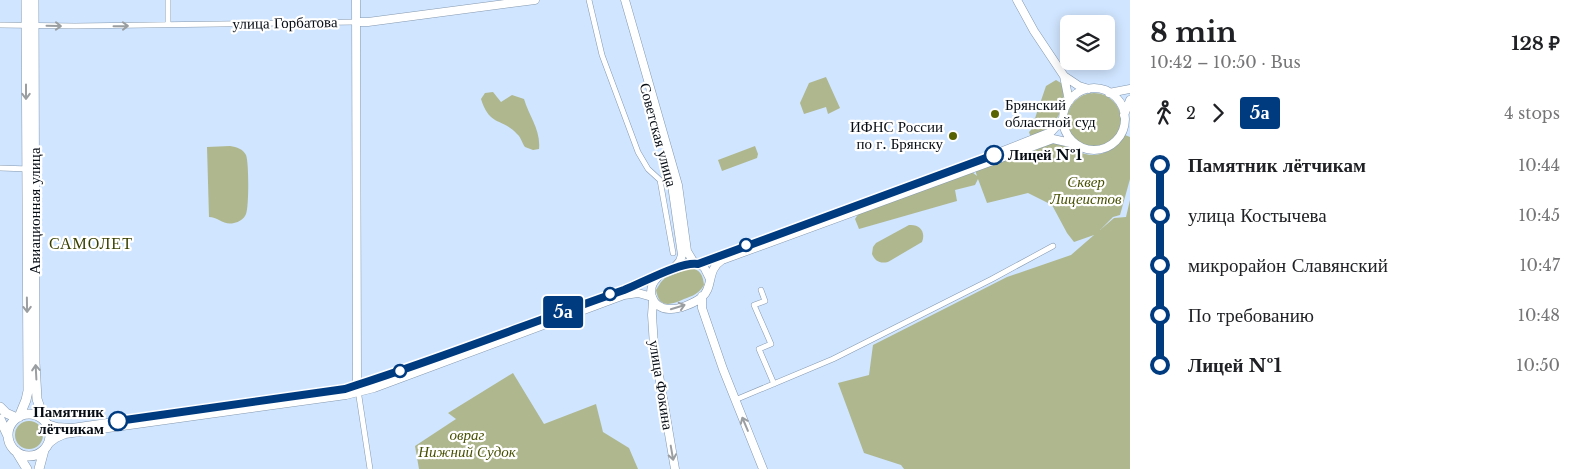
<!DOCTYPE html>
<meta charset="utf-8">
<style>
:root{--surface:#fff;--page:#f6f6f6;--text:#202124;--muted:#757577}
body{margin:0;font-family:"Libre Baskerville",serif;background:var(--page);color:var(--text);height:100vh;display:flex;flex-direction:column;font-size:19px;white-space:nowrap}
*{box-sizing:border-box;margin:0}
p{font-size:16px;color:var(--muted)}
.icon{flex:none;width:28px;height:28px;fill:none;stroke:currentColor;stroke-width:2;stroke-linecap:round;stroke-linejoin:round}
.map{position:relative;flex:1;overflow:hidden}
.side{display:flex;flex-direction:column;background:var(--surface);width:450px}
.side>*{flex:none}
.badge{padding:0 10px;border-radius:4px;font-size:18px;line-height:32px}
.buttons{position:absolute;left:1060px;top:15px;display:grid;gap:10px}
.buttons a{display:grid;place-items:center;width:55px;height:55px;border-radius:8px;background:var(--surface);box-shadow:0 2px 12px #0003;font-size:25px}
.map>.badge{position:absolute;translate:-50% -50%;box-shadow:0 0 0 2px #fff}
.legs{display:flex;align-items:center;gap:8px;height:55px;padding:0 20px;font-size:16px}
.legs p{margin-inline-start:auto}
.headline{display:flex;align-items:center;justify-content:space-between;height:85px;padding:0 20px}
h1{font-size:28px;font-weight:800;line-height:38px}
ul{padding:0 20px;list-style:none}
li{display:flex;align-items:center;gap:18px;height:50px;font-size:19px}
li i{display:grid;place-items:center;width:8px;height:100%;margin:0 6px;background:currentColor}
li i::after{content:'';width:12px;height:12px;margin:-6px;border:4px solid;border-radius:50%;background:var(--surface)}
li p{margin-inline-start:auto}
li:first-child i{background:linear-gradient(#0000 50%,currentColor 0)}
li:last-child i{background:linear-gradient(currentColor 50%,#0000 0)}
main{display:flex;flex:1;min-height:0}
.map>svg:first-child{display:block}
</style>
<main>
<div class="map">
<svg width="1130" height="469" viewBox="0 0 1130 469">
<rect width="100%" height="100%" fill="#d0e5ff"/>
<path fill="#afb78e" d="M826,77l14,31 -12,6 -2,-7 -22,7 -4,-11 9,-20z
M1056,80l5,3c9,26 -7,45 -30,55l-2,-6 2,-2 15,-44z
M493,92l8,10 11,-7 12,4c5,17 17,31 15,50l-6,1 -8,-3c-3,-4 -4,-10 -8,-13 -16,-17 -27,-7 -36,-35l4,-6z
M1067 120a27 27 0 1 1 54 0a27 27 0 1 1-54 0Z
M1125,135l5,2v42l-10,36 -7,2 -13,13 14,-12 12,-1 4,-17v269h-226l-3,-4 -37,-12 -26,-70 31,-8 4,-30 134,-68 64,-22 23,-20 -20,7 -7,-9 -15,-28 -24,-12 -41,10 -9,-24 -3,6 -20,5 2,11 -98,28 -4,-10 4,-6 113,-41 5,4 -2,-6 33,-12 3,2 19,-7 2,-4c7,-2 16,-7 23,-7 8,0 16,5 22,9 20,10 37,0 48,-16z
M230,146c7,1 13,3 16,9 3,7 3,52 0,59 -2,5 -7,8 -12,9 -10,3 -16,-6 -25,-6l-2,-70z
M755,146l3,8 -1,4 -35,13 -4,-11z
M909,225c11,-1 17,7 13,17l-34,20c-8,2 -13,-1 -16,-8l1,-7 3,-4z
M690,268c10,1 13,7 14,17 -5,9 -12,11 -20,14 -13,6 -25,10 -28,-9l5,-8 4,-4z
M513,373l31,51 52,-20 7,28 26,16 9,21h-219l-4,-23 41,-27 -8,-6z
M15 435a14 14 0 1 1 28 0a14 14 0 1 1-28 0Z"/>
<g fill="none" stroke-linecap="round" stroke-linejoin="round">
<g stroke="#8498af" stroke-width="6">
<path id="minor" d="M168,0v24
M589,0l13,55 36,97 10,17 12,11 13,73
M0,25l75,1 281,-4
M0,168l29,1
M761,290l4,11 -11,4 17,39 -12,5 15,35
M358,390l12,79
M735,400l98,-41 159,-80 61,-33"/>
</g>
<g stroke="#8498af" stroke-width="9">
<path id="secondary" d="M356,0l1,385
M625,0l53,185 9,66 6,10 11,6 6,12
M1017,0l17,31 30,45 5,25
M356,22h12l167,-22
M1064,76l15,10 10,3
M1063 119a31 31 0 1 1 62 0a31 31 0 1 1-62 0Z
M1109,93l21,-4
M1124,115l6,-15
M672,185l10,70 -2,6 -6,7
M657,278c-11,11 -6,30 12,31 9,1 26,-6 33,-12 12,-10 4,-27 20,-37l331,-121 22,5
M702,296v12l21,61 40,100
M653,301l-1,14 2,31 21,123
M47,424l10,3 15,1 273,-39 12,-4c90,-29 178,-63 267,-95 19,-7 57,-28 75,-26l268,-99 84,-33 12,-13
M48,444l8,-6 9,-4 281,-39 28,-7 250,-93 14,-2 14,4"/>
</g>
<g stroke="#8498af" stroke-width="10">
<path id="primary" d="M34,0l1,363 2,36 7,21
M0,407l6,6 11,5
M8 435a21 21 0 1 1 42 0a21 21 0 1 1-42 0Z
M19,417l7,-17 2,-9 -2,-391
M0,419l8,17
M16,451l11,18
M39,469l5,-19"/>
</g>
<use href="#minor" stroke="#fff" stroke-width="5"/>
<use href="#secondary" stroke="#fff" stroke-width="8"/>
<use href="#primary" stroke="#fff" stroke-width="9"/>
</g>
<defs><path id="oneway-shaft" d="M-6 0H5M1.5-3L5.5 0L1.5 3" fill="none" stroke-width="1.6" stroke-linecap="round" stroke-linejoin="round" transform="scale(1.25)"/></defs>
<g stroke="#9b9ea1">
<use href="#oneway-shaft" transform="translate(54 26) rotate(1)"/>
<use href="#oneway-shaft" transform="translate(121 26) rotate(-1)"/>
<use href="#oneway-shaft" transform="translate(26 92) rotate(90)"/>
<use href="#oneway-shaft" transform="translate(27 305) rotate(89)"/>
<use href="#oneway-shaft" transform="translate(678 307) rotate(-17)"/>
<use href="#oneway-shaft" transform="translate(36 372) rotate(-93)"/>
<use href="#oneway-shaft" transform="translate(745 424) rotate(-113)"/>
<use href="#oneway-shaft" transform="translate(672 453) rotate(80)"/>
</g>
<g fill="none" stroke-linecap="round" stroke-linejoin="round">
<g stroke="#fff" stroke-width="11">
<path id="line-1" d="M118,421l227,-32 12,-4c90,-29 178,-64 267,-95 18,-7 57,-29 74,-26l296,-109"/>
</g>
<use href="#line-1" stroke="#003b80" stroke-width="8"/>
</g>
<g fill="#576202" stroke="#fff" stroke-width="2">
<circle cx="995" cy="114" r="5"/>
<circle cx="953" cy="136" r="5"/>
</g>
<g fill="#fff" stroke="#003b80" stroke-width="2.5">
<circle cx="994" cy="155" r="9"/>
<circle cx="746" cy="245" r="6"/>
<circle cx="610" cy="294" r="6"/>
<circle cx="400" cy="371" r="6"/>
<circle cx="118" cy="421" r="9"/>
</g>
<g text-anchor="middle" stroke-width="4.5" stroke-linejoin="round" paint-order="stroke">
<g font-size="15" fill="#060c14" stroke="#fff">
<text transform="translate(285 23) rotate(-1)" y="5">улица Горбатова</text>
<text transform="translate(658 135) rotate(75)" y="5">Советская улица</text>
<text transform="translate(35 211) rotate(-90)" y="5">Авиационная улица</text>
<text transform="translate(661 385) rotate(81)" y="5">улица Фокина</text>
</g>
<g font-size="15" fill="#060c14" stroke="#fff" text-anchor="start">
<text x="1005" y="110">Брянский<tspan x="1005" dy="17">областной суд</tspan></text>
<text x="943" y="132" text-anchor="end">ИФНС России<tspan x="943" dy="17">по г. Брянску</tspan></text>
</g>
<g font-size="15" font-weight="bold" fill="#060c14" stroke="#fff" text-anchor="start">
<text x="1008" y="160">Лицей №1</text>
<text x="104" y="417" text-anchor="end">Памятник<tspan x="104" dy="17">лётчикам</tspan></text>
</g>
<g font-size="15" font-style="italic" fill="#485103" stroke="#fff">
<text x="1086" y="187">Сквер<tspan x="1086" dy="17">Лицеистов</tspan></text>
<text x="467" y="440">овраг<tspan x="467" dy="17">Нижний Судок</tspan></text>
</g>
<g font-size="16" letter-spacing="1" fill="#384001" stroke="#fff">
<text x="91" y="249">САМОЛЕТ</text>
</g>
</g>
</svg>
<div class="buttons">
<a><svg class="icon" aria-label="layers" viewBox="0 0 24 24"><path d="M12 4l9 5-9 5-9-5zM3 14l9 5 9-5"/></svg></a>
</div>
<b class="badge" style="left:563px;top:312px;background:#003b80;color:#fff">5а</b>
</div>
<section class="side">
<div class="headline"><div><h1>8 min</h1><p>10:42 – 10:50 · Bus</p></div><b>128 ₽</b></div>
<div class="legs"><svg class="icon" aria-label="walk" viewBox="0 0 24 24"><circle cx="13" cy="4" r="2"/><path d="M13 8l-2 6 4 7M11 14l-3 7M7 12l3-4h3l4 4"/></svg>2<svg class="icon" aria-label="forward" viewBox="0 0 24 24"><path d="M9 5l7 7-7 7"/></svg><b class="badge" style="background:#003b80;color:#fff">5а</b><p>4 stops</p></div>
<ul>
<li><i style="color:#003b80"></i><b>Памятник лётчикам</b><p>10:44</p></li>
<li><i style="color:#003b80"></i><span>улица Костычева</span><p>10:45</p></li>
<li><i style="color:#003b80"></i><span>микрорайон Славянский</span><p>10:47</p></li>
<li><i style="color:#003b80"></i><span>По требованию</span><p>10:48</p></li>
<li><i style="color:#003b80"></i><b>Лицей №1</b><p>10:50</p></li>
</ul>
</section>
</main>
